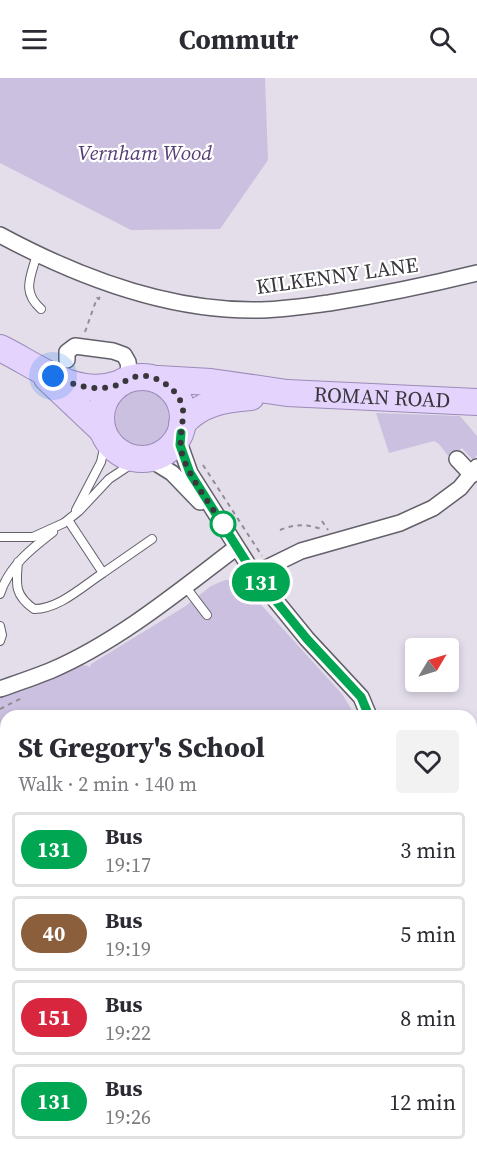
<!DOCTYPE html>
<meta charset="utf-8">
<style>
:root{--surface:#fff;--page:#f2f2f3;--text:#2b2b33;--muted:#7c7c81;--line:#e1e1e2}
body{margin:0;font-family:"Source Serif 4",serif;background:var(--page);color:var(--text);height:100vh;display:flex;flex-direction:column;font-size:22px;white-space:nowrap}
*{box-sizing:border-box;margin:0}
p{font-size:20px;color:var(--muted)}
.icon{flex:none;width:33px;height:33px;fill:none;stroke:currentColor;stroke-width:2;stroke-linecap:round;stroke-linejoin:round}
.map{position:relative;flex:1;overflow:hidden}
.sheet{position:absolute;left:0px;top:632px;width:477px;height:452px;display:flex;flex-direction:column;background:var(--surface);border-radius:18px 18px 0 0;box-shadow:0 3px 9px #0003}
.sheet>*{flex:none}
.badge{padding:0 12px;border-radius:20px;font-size:21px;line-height:39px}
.needle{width:39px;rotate:52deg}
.controls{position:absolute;left:405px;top:560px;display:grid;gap:12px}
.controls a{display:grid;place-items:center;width:54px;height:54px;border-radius:6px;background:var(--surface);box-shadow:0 3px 9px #0003;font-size:30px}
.you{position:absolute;width:30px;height:30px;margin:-15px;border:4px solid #fff;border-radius:50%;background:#1a73e8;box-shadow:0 0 0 9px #1a73e833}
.map>.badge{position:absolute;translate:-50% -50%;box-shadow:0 0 0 3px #fff}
.round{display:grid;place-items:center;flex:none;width:63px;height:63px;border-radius:6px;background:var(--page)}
.summary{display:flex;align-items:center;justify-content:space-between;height:102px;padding:0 18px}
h1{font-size:28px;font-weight:700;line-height:45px}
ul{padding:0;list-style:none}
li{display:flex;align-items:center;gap:18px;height:75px;margin:0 12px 9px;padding:0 6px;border:3px solid var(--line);border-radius:6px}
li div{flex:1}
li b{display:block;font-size:22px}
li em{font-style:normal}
li .badge{min-width:66px;font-weight:700;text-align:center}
header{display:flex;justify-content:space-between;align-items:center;height:78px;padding:0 18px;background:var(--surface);font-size:27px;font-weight:700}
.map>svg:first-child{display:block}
</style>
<header><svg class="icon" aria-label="menu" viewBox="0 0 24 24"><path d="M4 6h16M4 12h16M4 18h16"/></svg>Commutr<svg class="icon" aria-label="search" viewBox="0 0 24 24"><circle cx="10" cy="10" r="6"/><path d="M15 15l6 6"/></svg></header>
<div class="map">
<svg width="477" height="1082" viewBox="0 0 477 1082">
<rect width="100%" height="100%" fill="#e3deea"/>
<path fill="#cbc0df" d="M0,0h265l3,82 -48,69 -89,1 -131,-67z
M110 341a30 30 0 1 1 60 0a30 30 0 1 1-60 0Z
M376,335l84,3 17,20v19l-4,5 -11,-12 -13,9 -10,-13 -5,-3 -45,12z
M225,502h7l12,6 98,108 13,21 -349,1v88l-6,-6v-102l76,-32 13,2 1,2 1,-4 93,-57 27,-21z
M477,712v39l-6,-8v-26z
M136,1077h51l-4,5h-51z"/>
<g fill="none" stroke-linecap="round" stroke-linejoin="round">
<g stroke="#63606a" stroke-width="10">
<path id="lane" d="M37,176c-6,23 -16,37 4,55
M76,432l25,-48 5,-23
M0,459h33l31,-14 15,-12 30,-32 30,-20
M18,484c-2,22 -4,33 16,47 25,0 49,-23 69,-36l-35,-53
M103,495l49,-34
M185,508l22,29
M0,516c9,-28 31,-45 53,-62
M0,548l2,9 -2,6"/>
</g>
<g stroke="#63606a" stroke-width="18">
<path id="street" d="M0,157c78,42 166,76 256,75 25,0 49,-4 73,-7 50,-8 99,-18 148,-30
M67,282v-8l8,-6 38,5 11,4 4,7 2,16
M181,355l-1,12 10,28 64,101 53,65 54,58 8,19
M148,380l24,15 28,29
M457,381l15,16
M254,496l47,-23 99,-28 33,-15 27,-20 17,-21
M0,611c17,-6 35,-12 52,-19 67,-29 127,-79 185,-123
M0,852l6,4
M471,898l6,4
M0,981l6,-11
M471,1013l6,4
M266,1077l6,5
M402,1077l4,5
M46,1082l4,-5"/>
</g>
<g stroke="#9c8ab8" stroke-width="28">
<g id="primary">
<path d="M0,270c36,17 75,51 118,36"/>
<circle cx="142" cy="340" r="41"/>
<path d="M47,300l54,51"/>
<path id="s1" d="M158,301l53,3 76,11 190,9"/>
<path d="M182,346c18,-21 42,-25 69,-27"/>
</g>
</g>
<path stroke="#918d95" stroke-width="2" stroke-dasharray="4.5 4.5" stroke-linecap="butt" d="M85,254l12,-34 2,1 1,-4
M203,387l59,91
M322,443l6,9
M280,452c14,-6 27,-6 41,-1
M0,631l24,-12
M0,871l6,6
M137,1082l3,-5
M180,1082l4,-5"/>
<use href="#lane" stroke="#fff" stroke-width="8"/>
<use href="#street" stroke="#fff" stroke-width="15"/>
<use href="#primary" stroke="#e4d4fd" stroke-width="26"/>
</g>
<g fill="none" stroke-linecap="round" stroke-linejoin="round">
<g stroke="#fff" stroke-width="14">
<path id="line" d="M181,355l-1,12 10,28 64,101 53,65 54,58 8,19"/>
</g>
<use href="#line" stroke="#00a651" stroke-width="9"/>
<path stroke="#39373b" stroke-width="6" stroke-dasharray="0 10.8" d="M53,298c19,8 38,15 58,11 13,-3 21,-13 35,-11 19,3 39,20 37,40 -1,15 -5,26 0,41 9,25 28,48 42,71l-2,-4"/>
</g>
<circle fill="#fff" stroke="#00a651" stroke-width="3" cx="223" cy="446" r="12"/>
<g text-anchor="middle" stroke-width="4.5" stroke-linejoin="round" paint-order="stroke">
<g font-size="21" font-style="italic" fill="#563d76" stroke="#fff">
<text x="145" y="82">Vernham Wood</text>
</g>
<g font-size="21" fill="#39373b" stroke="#fff">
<text transform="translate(337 198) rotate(-8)" y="7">KILKENNY LANE</text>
<text dy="7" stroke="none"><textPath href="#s1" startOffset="225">ROMAN ROAD</textPath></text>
</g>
</g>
</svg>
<div class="controls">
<a><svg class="needle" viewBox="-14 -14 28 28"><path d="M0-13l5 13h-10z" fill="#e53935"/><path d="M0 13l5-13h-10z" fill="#7c7c81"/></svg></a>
</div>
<div class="you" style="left:53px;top:298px"></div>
<b class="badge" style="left:261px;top:504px;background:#00a651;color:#fff">131</b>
<section class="sheet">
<div class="summary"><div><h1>St Gregory's School</h1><p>Walk · 2 min · 140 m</p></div><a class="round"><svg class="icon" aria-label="heart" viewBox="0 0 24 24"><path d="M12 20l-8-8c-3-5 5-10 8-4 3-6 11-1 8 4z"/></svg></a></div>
<ul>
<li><span class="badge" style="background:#00a651;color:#fff">131</span><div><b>Bus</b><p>19:17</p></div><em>3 min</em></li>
<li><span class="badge" style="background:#8b5e3c;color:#fff">40</span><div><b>Bus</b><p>19:19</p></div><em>5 min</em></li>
<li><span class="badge" style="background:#d7263d;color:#fff">151</span><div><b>Bus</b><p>19:22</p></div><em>8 min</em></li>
<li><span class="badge" style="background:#00a651;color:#fff">131</span><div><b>Bus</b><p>19:26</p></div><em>12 min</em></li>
</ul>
</section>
</div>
